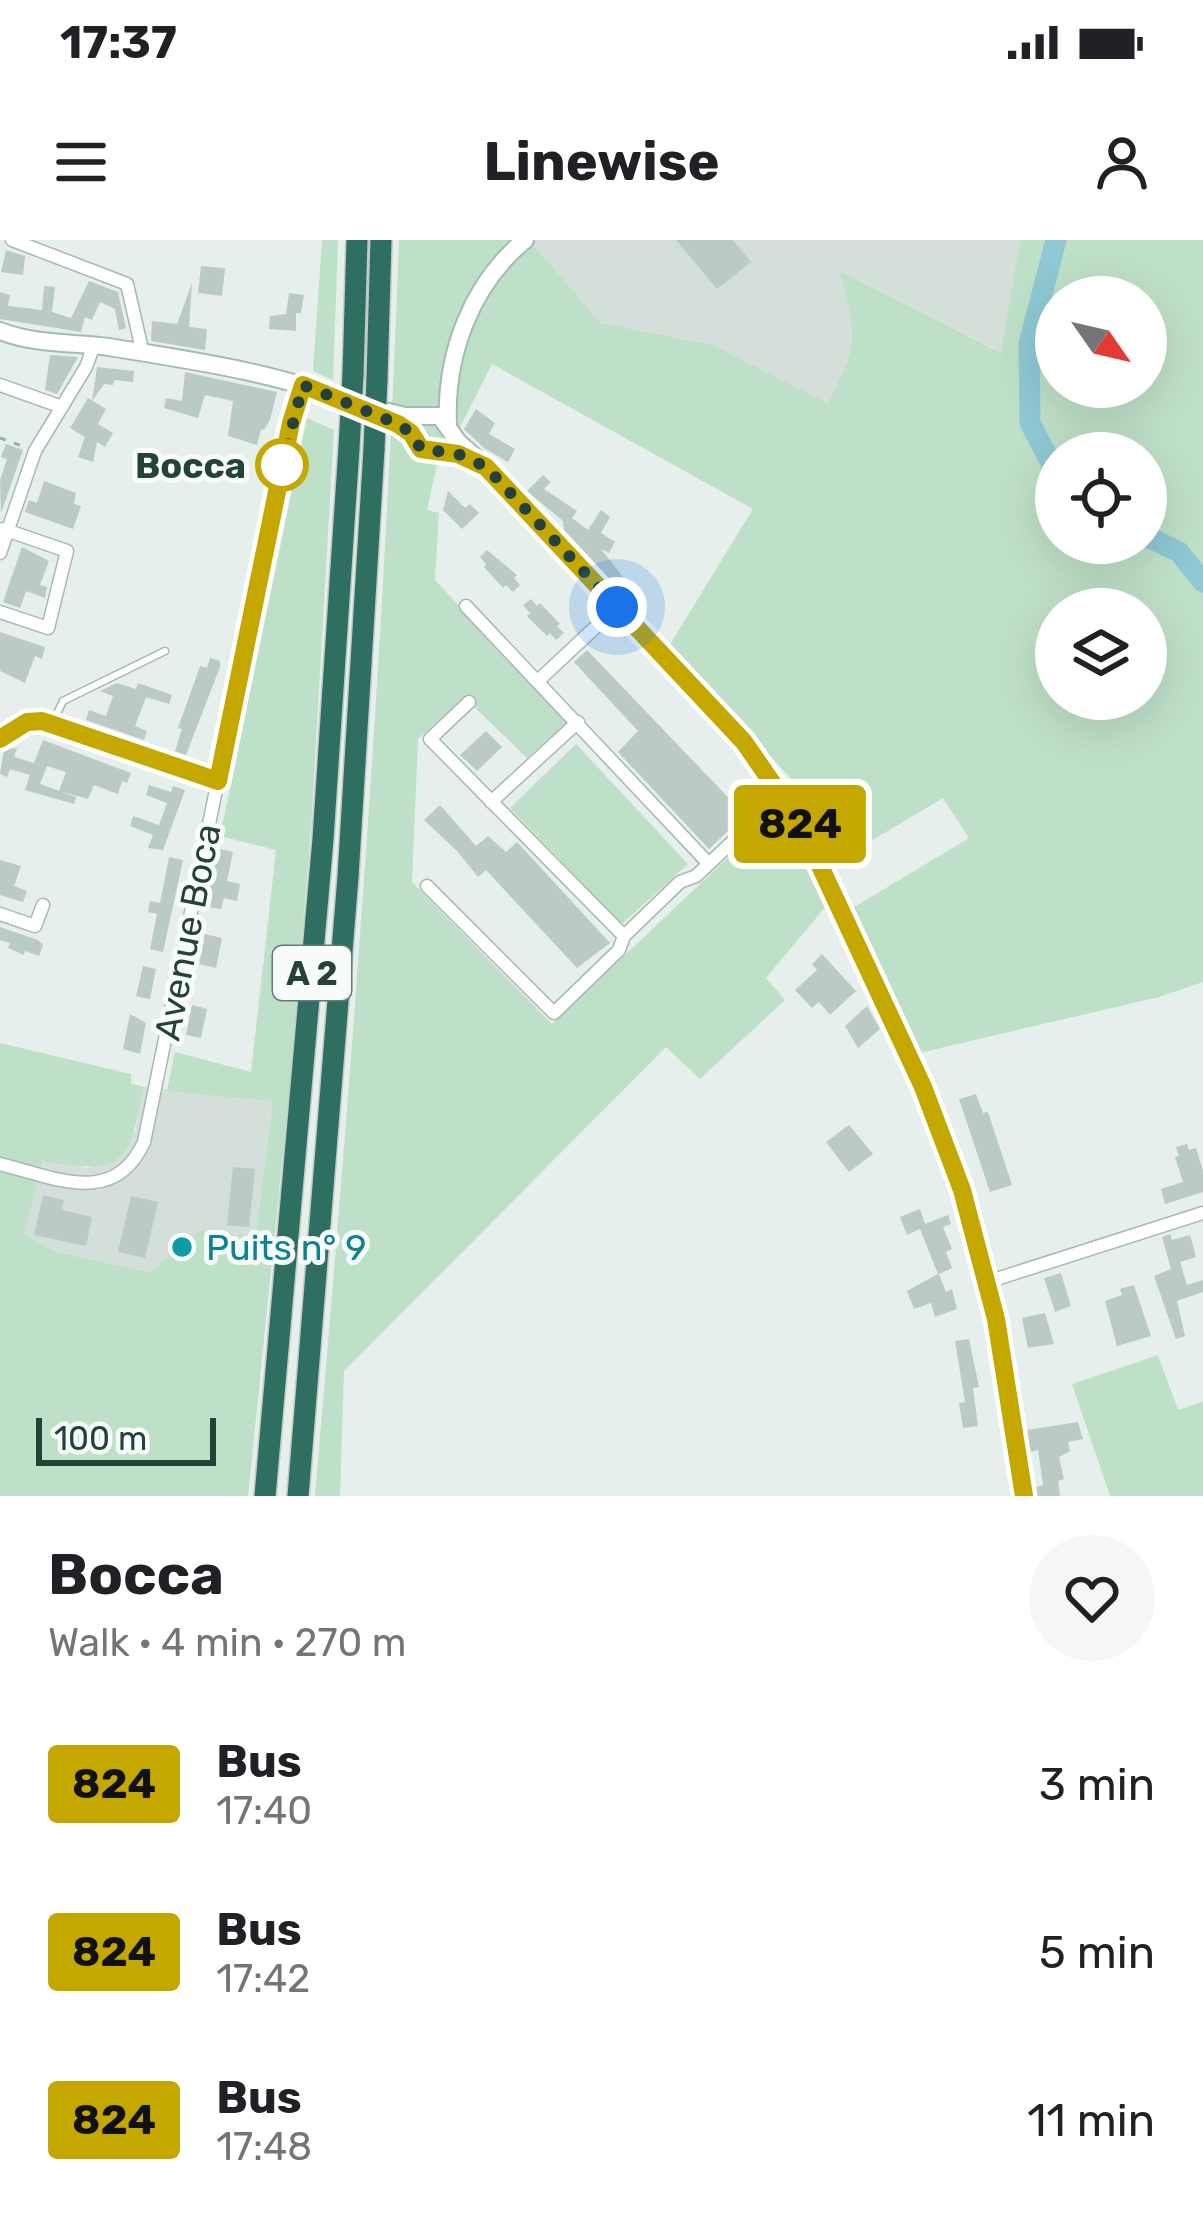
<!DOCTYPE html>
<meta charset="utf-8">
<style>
:root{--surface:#fff;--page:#f6f6f6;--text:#202124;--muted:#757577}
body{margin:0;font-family:Rubik,sans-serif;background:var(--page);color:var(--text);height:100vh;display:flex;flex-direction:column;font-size:45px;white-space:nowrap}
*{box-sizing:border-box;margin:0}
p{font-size:39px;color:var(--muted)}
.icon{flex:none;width:66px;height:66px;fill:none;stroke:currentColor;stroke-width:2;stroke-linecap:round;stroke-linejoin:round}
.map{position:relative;height:1256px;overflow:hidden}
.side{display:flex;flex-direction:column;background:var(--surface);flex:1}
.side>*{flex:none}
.badge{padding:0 24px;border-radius:9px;font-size:42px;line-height:78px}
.needle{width:78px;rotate:124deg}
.fabs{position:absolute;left:1035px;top:36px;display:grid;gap:24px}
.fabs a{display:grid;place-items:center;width:132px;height:132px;border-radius:50%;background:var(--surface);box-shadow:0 12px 48px #0002;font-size:60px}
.scale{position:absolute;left:36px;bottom:30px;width:180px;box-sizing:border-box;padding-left:12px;border:6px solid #24423a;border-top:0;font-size:33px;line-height:42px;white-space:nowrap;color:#24423a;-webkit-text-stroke:9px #f7fbf9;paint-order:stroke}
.you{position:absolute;width:60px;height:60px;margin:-30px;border:9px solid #fff;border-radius:50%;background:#1a73e8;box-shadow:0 0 0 18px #1a73e833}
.map>.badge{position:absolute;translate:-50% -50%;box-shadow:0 0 0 6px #fff}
.round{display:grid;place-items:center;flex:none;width:126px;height:126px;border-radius:63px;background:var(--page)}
.summary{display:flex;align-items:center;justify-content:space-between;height:204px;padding:0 48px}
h1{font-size:57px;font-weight:700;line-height:90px}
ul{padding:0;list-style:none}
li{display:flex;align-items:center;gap:36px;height:168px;padding:0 48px}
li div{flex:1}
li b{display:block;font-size:45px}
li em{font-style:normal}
li .badge{min-width:132px;font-weight:700;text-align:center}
.status{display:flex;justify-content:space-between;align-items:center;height:84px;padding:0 60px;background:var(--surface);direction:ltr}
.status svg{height:33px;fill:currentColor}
header{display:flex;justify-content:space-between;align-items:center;height:156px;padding:0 48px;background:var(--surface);font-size:54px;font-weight:700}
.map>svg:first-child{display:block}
</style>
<div class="status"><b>17:37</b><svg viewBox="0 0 49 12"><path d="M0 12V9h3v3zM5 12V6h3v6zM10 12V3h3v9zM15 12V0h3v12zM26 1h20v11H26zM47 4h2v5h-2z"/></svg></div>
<header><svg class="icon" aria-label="menu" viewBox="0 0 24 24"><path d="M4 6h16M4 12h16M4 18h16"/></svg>Linewise<svg class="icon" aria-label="person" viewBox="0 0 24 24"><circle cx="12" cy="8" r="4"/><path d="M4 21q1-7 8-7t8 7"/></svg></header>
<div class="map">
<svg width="1203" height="1256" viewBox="0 0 1203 1256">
<rect width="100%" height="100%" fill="#e6efeb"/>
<path fill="#d4dfda" d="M529,0h491l-18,113 -161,-81 15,60 -13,42 -15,29 -115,-58 -112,-22z
M144,847l129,13 -18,138 -55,-7 -50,41 -94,-20 -33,-20 21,-72 44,8 47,-36z"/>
<path fill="#bfe0c8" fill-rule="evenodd" d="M322,0h16l-5,140 -20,-9z
M399,0h130l72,83 112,22 115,58c32,-60 28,-69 12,-132l161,82 19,-113h183v742l-44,15 -240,56 -68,-144 118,-71 -26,-40 -109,65 -40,-81 -125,-136 84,-137 -261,-145 -35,69 -19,27 -11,50 12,3 -4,67 133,142 -41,36 -63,-61 -46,42 -6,143 140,142 223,-211 52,92 -61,73 19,22 -85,79 -34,-32 -322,324 -4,125h-25c36,-418 69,-837 84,-1256zM1056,57h90v90h-90zM1056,213h90v90h-90zM1056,369h90v90h-90z
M307,178l27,12 -23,399 -23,275 -40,392h-248v-453l131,31v10l13,3c-16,78 -19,88 -101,74l-19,72 32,19 94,20 50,-42 55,8 18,-137 -106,-10 8,-39 76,20 25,-222 -56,-14z
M576,504l112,120 -66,60 -112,-116z
M1158,1115l20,55 25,-8v94h-93l-38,-112z"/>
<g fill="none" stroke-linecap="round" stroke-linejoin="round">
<path stroke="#8ec9d4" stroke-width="21" d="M1056,0l-27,104 1,79 26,50
M1146,296l33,16 24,30"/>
</g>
<path fill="#bbcac4" d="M676,0h57l18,22 -34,27z
M6,10l19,6 -2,19 -22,-3z
M201,26l24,2 -3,28 -24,-3z
M89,41l29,11 8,36 -7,2 -4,-21 -15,-7 -8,18 -7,-3 -4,15 -81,-13v-27l10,3 -2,11 34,4 2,-24 11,1 -3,25 19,6z
M192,43l-3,44 18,2 -2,21 -54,-9 1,-20 25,3z
M289,53l15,2 -3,18h-5v18l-27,-2 1,-13 16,-2z
M50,115l28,2 -21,37 -12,-4z
M97,127l37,4 -1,11 -19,-2 -1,5 -9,-1 -12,17z
M185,132l92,20 -7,28 -6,10 -3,-1 -4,16 -29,-9 5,-35 -28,-6 -7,23 -34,-10 2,-10 16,3z
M88,158l18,11 -8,15 15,9 -8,14 -8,-5 -4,20 -15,-5 7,-20 -15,-9z
M476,169l19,14 -6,11 26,15 -7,13 -24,-14 -20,-19z
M6,204l17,6 -22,63 -1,-33 7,-21 -6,-2z
M543,235l8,7 -7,7 33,22 -5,7 16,12 13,-20 9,7 -9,16 14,9 -6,11 -8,-4 22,28 -8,8 -51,-55 -1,-9 -36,-30z
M44,241l32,12 -2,11 7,2 -8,23 -48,-17 4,-12 8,3z
M448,251l17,17 5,-4 9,9 -17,16 -19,-19z
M22,307l27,14 -9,24 7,2 -2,11 -19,-7 -6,17 -17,-6z
M487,310l30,25 -3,3 6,7 -7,7 -7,-7 -3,3 -19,-21 2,-3 -6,-7z
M531,359l6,7 3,-3 20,21 -3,2 7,7 -8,7 -6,-7 -3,3 -20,-20 3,-3 -7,-8z
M0,392l45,15 -3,12 -7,-3 -10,27 -25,-12z
M587,410l158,165 -36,34 -91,-97 20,-21 -64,-69z
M210,418l10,3v6l-34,88 -11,-4 7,-22 -4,-1 22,-62 7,2z
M117,443l19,6 2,-6 34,12 -3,9 -23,-7 -11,29 12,5 -3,9 -58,-20 3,-10 17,6 7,-20 -13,-5z
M486,491l16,16 -25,24 -17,-16z
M43,500l88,33 -4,10 -5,-2 -4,13 -24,-9 -6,14 -29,-8 7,-19 -19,-6 -7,18 36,13 -2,7 -49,-14 5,-15 -20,-6 -3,8 -7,-3 4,-25 13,-1 -3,9 20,6z
M149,545l22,7 2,-6 12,4 -22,60 -15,-2 5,-13 -23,-9 3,-10 26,9 8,-22 -21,-8z
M440,565l36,41 12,-10 18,16 11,-10 93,101 -33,25 -91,-98 -8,7 -20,-25 -34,-32z
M220,609l13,3 -6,29 13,3 -3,17 -13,-3 -3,11 -13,-2 2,-28z
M169,617l14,3 -20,92 -13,-3 7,-35 -9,-2 2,-11 10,2z
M0,620l21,6 -7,20 13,5 -4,11 -23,-7z
M0,687l38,13 5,5 -4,11 -14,-5 -1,4 -16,-7 2,-5 -10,-3z
M205,694l17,4 -6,30 -17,-4z
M822,714l34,37 -26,24 -11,-13 -7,6 -17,-18 22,-20 -5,-6z
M143,726l13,3 -6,30 -14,-3z
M192,765l15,4 -6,29 -15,-3z
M867,766l13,23 -22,19 -13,-22z
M130,774l16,9 -6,31 -17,-5z
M976,854l7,19 5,-1 24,73 -22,7 -31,-93z
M849,885l24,29 -24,18 -23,-30z
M1187,904l2,6 7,-2 7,23v21l-38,12 -4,-15 22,-7 -8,-25 4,-1 -3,-9z
M233,927l22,2 -6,58 -22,-2z
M43,955l21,5 -2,10 30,7 -6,29 -52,-11z
M131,956l27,6 -13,56 -27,-6z
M920,969l5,15 23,-9 3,9 -8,3 9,22 -6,3 6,16 -13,6 7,18 6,-3 5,20 -22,8 -4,-14 -17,6 -7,-18 31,-17 -18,-45 -13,6 -7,-18z
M1170,994l2,6 18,-5 3,10 3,12 -16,5 7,23 16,-5v12l-26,9 8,35 -9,3 -22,-63 17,-7 -9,-32z
M1061,1033l10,33 -16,6 -11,-34z
M1134,1045l17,51 -34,10 -12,-45 17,-6 -2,-6z
M1045,1073l9,31 -26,4 -6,-30z
M969,1099l10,48 -6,1 5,38 -15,2 -4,-25 6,-1 -10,-61z
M1078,1182l5,17 -15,3 2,9 -11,6 5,22 -6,2 2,15h-23l-1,-9 7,-2 -5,-35 -8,2 -3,-22z"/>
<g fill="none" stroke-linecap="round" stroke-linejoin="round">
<g stroke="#a8b8b2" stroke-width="9">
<path id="lane" d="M52,484l11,-23 102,-50"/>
</g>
<g stroke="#a8b8b2" stroke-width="15">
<path id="street" d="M12,0l115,44 16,70
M0,145l62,22
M0,313l35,-102 51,-84 8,-22
M466,366l243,258
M0,372l48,16 19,-77 -64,-22
M539,440l78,-73
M469,462l-39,37 194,197 56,-54 16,-6 87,-82
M0,499l37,-19 181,61
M491,562l87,-80
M427,646l127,127 65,-63 5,-14
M0,674l35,12 8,-21
M0,924c54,13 114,44 144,-22l147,-719 12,-38
M987,1042l216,-69"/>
</g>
<g stroke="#a4bbb3" stroke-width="20">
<path id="secondary" d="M0,91c37,14 71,11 109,16 86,14 172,26 252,59
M359,165l46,11h35l18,26 34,30 252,271 56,80 125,268 33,84 38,144 28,177
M384,177l27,16
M448,184c-3,-69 23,-140 77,-184
M411,193c8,25 39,18 62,27"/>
</g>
<g stroke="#c2cac8" stroke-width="24">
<path id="highway" d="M353,135l4,-135
M377,139l4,-139
M265,1256l58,-657 26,-391
M298,1256l50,-619 26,-428"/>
</g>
<path stroke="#86b3a5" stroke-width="3" stroke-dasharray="6 9" stroke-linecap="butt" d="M0,198l22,8"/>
<use href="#lane" stroke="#fff" stroke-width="6"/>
<use href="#street" stroke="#fff" stroke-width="12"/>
<use href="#secondary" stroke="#fff" stroke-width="16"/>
<use href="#highway" stroke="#2f6f62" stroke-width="21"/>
<g stroke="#c2cac8" stroke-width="24" stroke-linecap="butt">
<path id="highway-bridge" d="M349,208l4,-73
M374,209l3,-70"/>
</g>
<use href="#highway-bridge" stroke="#2f6f62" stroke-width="21"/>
</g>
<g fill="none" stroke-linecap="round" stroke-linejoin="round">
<g stroke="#fff" stroke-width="27">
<path id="line" d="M0,499l27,-17 15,-1 176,60 73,-358 12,-38 95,39 13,9 10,16 37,5 28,13 258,275 56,81 123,264 39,103 34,129 28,177"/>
</g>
<use href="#line" stroke="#c4a800" stroke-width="18"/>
<path stroke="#24423a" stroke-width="12" stroke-dasharray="0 21.6" d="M282,225l21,-80 95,39 13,9 10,16 37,5 28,13 131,140"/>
</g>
<circle fill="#fff" stroke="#c4a800" stroke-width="6" cx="282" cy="225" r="24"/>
<circle fill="#0f9aa8" stroke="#f7fbf9" stroke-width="4.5" cx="182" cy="1007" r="12"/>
<g text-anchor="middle" stroke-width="10" stroke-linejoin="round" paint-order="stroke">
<rect fill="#f7fbf9" stroke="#637a73" stroke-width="3" x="273" y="706" width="78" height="54" rx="9"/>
<g font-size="33" font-weight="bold" fill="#24423a">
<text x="312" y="745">A 2</text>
</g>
<g font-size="36" font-weight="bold" fill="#24423a" stroke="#f7fbf9" text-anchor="end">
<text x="246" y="238">Bocca</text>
</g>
<g font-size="36" fill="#24423a" stroke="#f7fbf9">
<text transform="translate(187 692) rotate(-79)" y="13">Avenue Boca</text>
</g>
<g font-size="36" fill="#0d838f" stroke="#f7fbf9" text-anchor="start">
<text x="206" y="1020">Puits n° 9</text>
</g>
</g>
</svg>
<div class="fabs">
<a><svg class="needle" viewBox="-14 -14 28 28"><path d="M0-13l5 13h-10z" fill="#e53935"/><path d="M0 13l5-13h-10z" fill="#757577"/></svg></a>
<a><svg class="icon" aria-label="locate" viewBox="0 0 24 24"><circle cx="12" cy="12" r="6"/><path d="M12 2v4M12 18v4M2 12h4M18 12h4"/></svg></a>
<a><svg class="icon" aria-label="layers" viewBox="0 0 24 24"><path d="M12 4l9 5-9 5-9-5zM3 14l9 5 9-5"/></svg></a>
</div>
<div class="scale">100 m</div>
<div class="you" style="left:617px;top:367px"></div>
<b class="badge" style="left:800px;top:584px;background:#c4a800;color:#111">824</b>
</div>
<section class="side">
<div class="summary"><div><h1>Bocca</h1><p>Walk · 4 min · 270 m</p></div><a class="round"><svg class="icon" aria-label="heart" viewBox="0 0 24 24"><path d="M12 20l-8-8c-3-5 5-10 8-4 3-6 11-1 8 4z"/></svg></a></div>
<ul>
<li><span class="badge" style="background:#c4a800;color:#111">824</span><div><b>Bus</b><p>17:40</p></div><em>3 min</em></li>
<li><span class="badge" style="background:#c4a800;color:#111">824</span><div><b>Bus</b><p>17:42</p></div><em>5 min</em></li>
<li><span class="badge" style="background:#c4a800;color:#111">824</span><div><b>Bus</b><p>17:48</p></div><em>11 min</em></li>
</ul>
</section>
